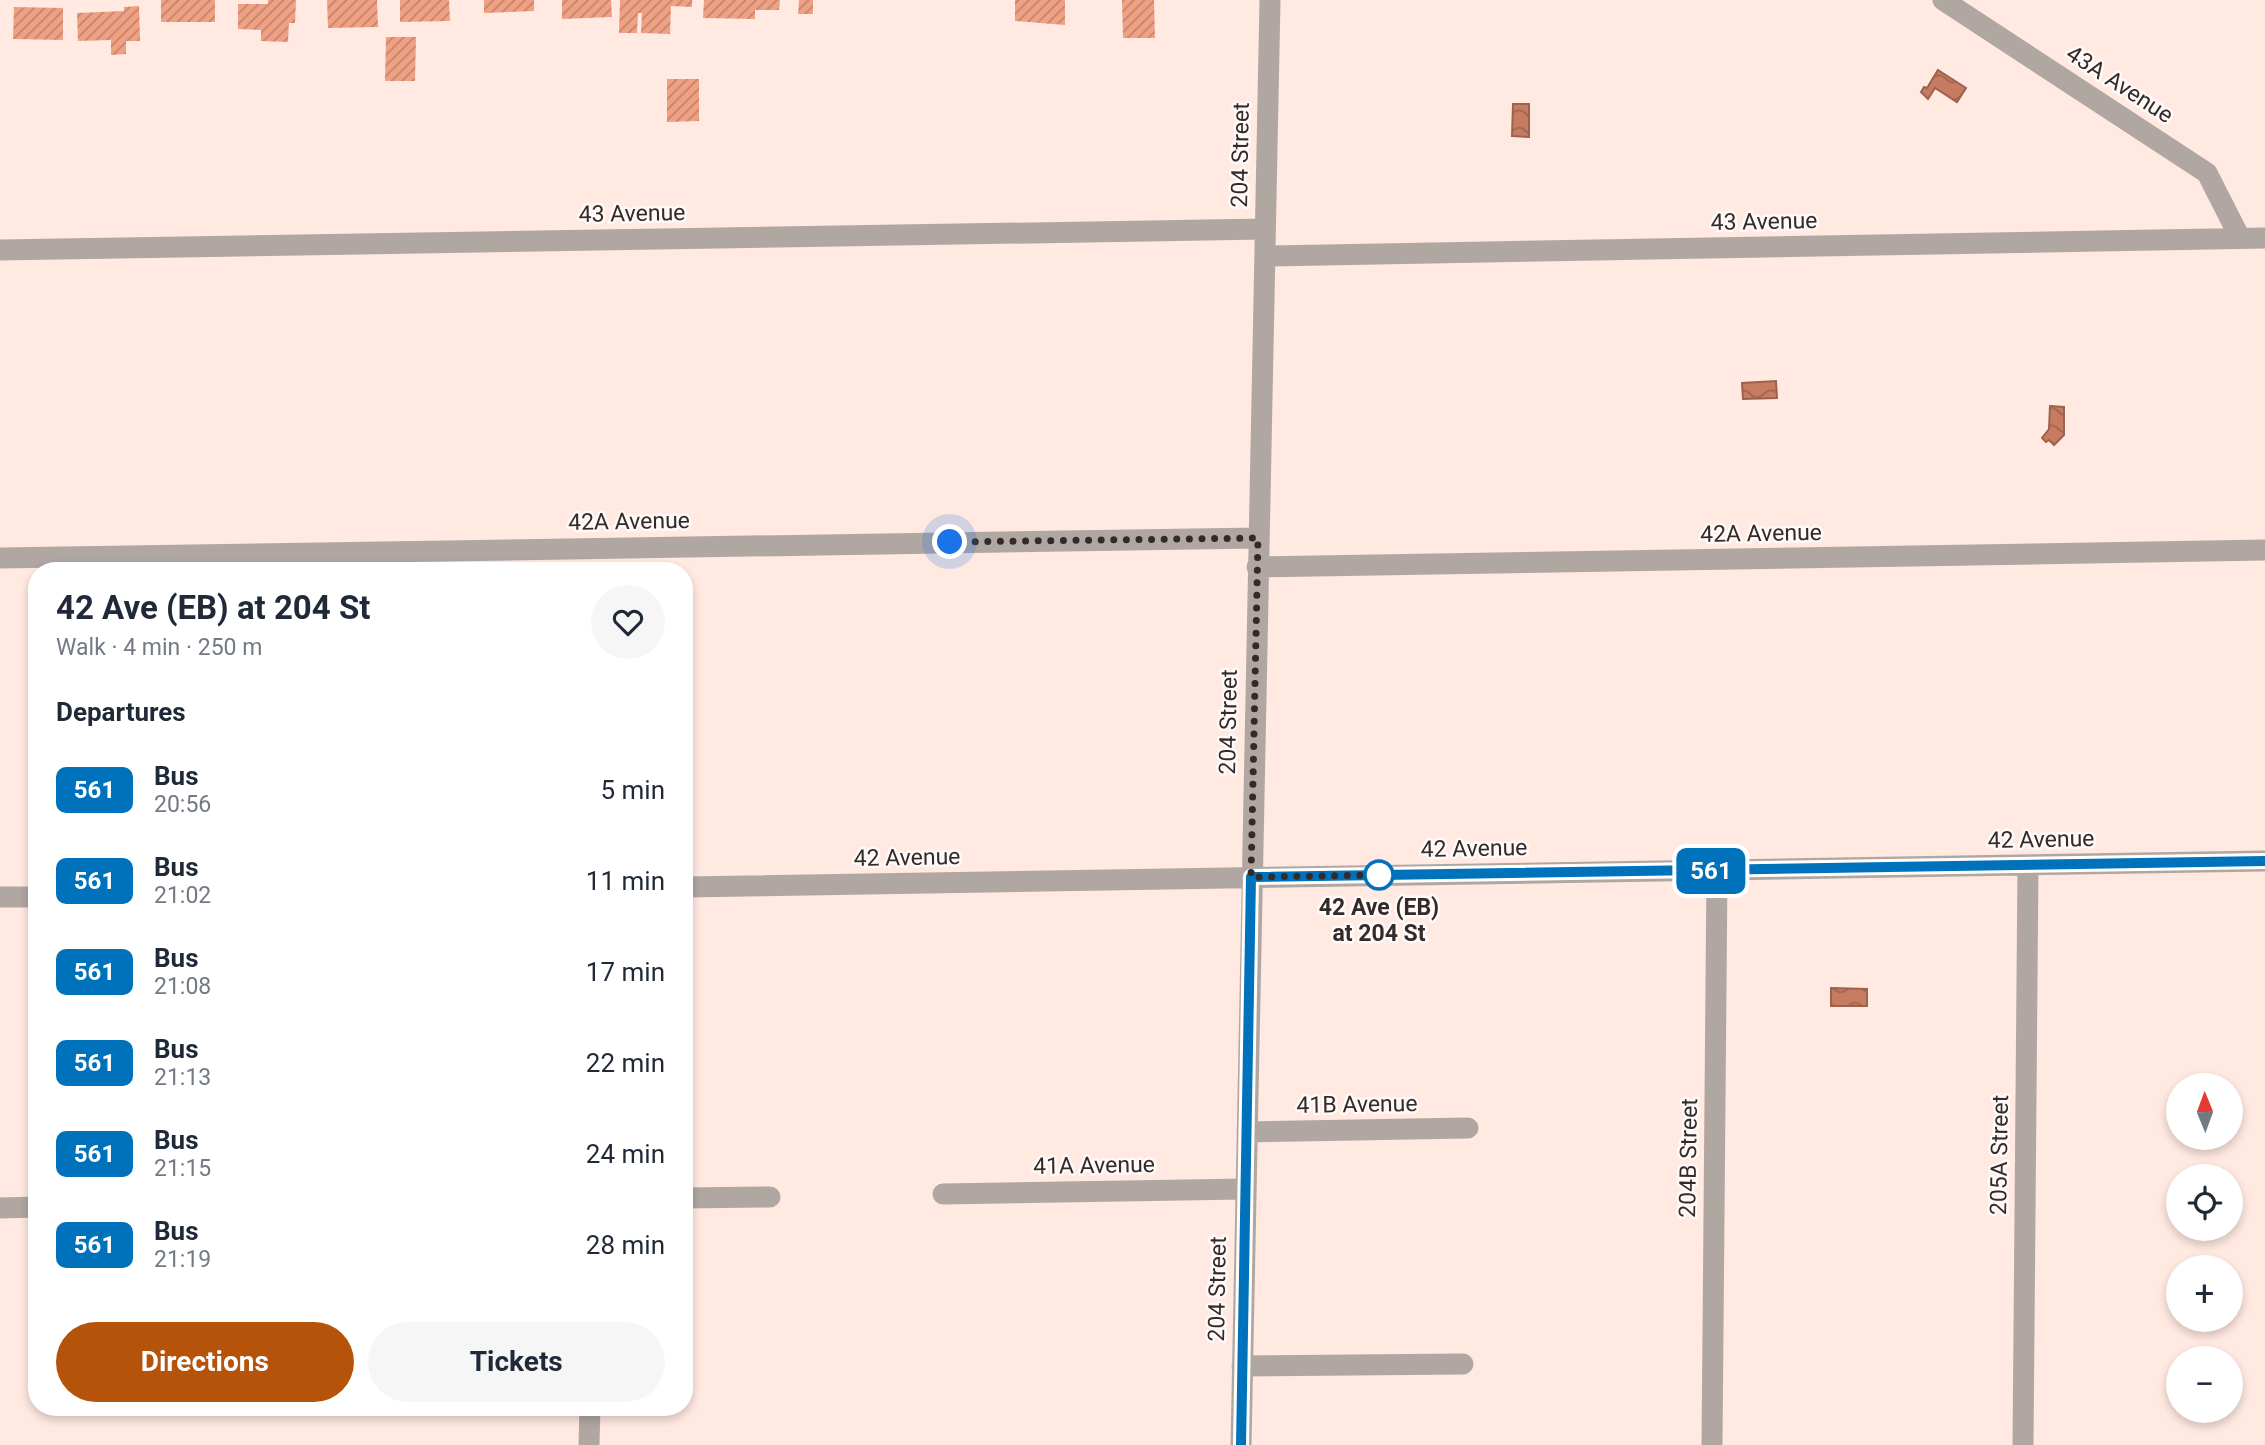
<!DOCTYPE html>
<meta charset="utf-8">
<style>
:root{--surface:#fff;--page:#f6f6f7;--text:#1f2937;--muted:#747a83;--accent:#b45309}
body{margin:0;font-family:Roboto,sans-serif;background:var(--page);color:var(--text);height:100vh;display:flex;flex-direction:column;font-size:26px;white-space:nowrap}
*{box-sizing:border-box;margin:0}
p{font-size:23px;color:var(--muted)}
.icon{flex:none;width:38px;height:38px;fill:none;stroke:currentColor;stroke-width:2;stroke-linecap:round;stroke-linejoin:round}
.map{position:relative;flex:1;overflow:hidden}
.side{position:absolute;left:28px;top:562px;width:665px;height:854px;display:flex;flex-direction:column;background:var(--surface);border-radius:28px;box-shadow:0 4px 10px #0003}
.side>*{flex:none}
.badge{padding:0 14px;border-radius:10px;font-size:24px;line-height:46px}
.needle{width:46px;rotate:359deg}
.controls{position:absolute;left:2166px;top:1073px;display:grid;gap:14px}
.controls a{display:grid;place-items:center;width:77px;height:77px;border-radius:50%;background:var(--surface);box-shadow:0 4px 10px #0003;font-size:35px}
.you{position:absolute;width:35px;height:35px;margin:-18px;border:5px solid #fff;border-radius:50%;background:#1a73e8;box-shadow:0 0 0 10px #1a73e833}
.map>.badge{position:absolute;translate:-50% -50%;box-shadow:0 0 0 4px #fff}
h2{padding:0 28px;font-size:26px;line-height:63px}
.round{display:grid;place-items:center;flex:none;width:74px;height:74px;border-radius:37px;background:var(--page)}
.overview{display:flex;align-items:center;justify-content:space-between;height:119px;padding:0 28px}
h1{font-size:33px;font-weight:700;line-height:52px}
.cta{display:flex;gap:14px;margin-top:auto;padding:14px 28px}
.cta a{flex:1;height:80px;border-radius:42px;background:var(--accent);color:#fff;font-size:28px;font-weight:700;line-height:80px;text-align:center}
.cta a+a{background:var(--page);color:var(--text)}
ul{padding:0;list-style:none}
li{display:flex;align-items:center;gap:21px;height:91px;padding:0 28px}
li div{flex:1}
li b{display:block;font-size:26px}
li em{font-style:normal}
li .badge{min-width:77px;font-weight:700;text-align:center}
.map>svg:first-child{display:block}
</style>
<div class="map">
<svg width="2265" height="1445" viewBox="0 0 2265 1445">
<defs>
<pattern id="water-waves" width="16" height="10" patternUnits="userSpaceOnUse" patternTransform="scale(1.75)"><rect width="16" height="10" fill="#c77b60"/><path d="M0 5q4-4 8 0t8 0" fill="none" stroke="#a2654f"/></pattern>
<pattern id="building-hatch" width="6" height="6" patternUnits="userSpaceOnUse" patternTransform="scale(1.75)"><rect width="6" height="6" fill="#f0a184"/><path d="M-1 1l2-2M0 6l6-6M5 7l2-2" fill="none" stroke="#c3836c"/></pattern>
</defs>
<rect width="100%" height="100%" fill="#ffe9e1"/>
<path fill="url(#water-waves)" stroke="#9b634f" stroke-width="2" d="M1938,70l28,18 -9,14 -22,-14 -7,11 -7,-7 3,-5 3,1z
M1513,104h16v33l-17,-1z
M1776,381l1,17 -34,1 -1,-16z
M2050,406l14,1v28l-10,10 -5,-5 -3,2 -4,-4 7,-9z
M1831,988l36,1v17h-36z"/>
<path fill="url(#building-hatch)" d="M161,0h54v22h-54z
M268,0h28l-1,23h-6l-1,19 -27,-1v-11l-23,-1v-25h30z
M327,0h50l1,27 -50,1z
M400,0h49l1,21 -50,1z
M484,0h50v11l-50,2z
M562,0h49l1,17 -50,2z
M620,0h72v7l-21,-1 -1,28 -29,-1 1,-20h-4l-1,20h-18z
M704,0h76l-1,10h-24v9l-52,-1z
M799,0h14v14h-15z
M1015,0h50v25l-50,-4z
M1122,0h32l1,38h-32z
M139,6l1,35h-14v13l-15,1v-15l-33,1 -1,-28 47,-2v-4z
M14,7l49,1v32l-50,-1z
M386,37h30l-1,44h-30z
M667,79h32v42l-32,1z"/>
<g fill="none" stroke-linecap="round" stroke-linejoin="round">
<path stroke="#b0a7a3" stroke-width="21" d="M1943,0l264,173 33,65
M0,250l1265,-21
M1265,256l1000,-18
M0,558l1258,-20
M1257,567l1008,-17
M684,887l1581,-26
M0,897h37
M1247,1132l221,-4
M943,1194l302,-5
M684,1198l86,-1
M0,1208l37,-1
M1242,1366l221,-2
M589,1445l1,-38
M1241,1445l29,-1445
M1712,1445l5,-574
M2023,1445l5,-580"/>
</g>
<g fill="none" stroke-linecap="round" stroke-linejoin="round">
<g stroke="#fff" stroke-width="16">
<path id="line" d="M1241,1445l10,-568 1014,-16"/>
</g>
<use href="#line" stroke="#0072bc" stroke-width="10"/>
<path stroke="#332b28" stroke-width="7" stroke-dasharray="0 12.6" d="M950,542l308,-4 -7,339 134,-2h-6"/>
</g>
<circle fill="#fff" stroke="#0072bc" stroke-width="3.5" cx="1379" cy="875" r="14"/>
<g text-anchor="middle" stroke-width="5" stroke-linejoin="round" paint-order="stroke">
<g font-size="23" fill="#332b28" stroke="#fffaf9">
<text transform="translate(2120 84) rotate(33)" y="8">43A Avenue</text>
<text transform="translate(1240 155) rotate(-89)" y="8">204 Street</text>
<text transform="translate(632 213) rotate(-1)" y="8">43 Avenue</text>
<text transform="translate(1764 221) rotate(-1)" y="8">43 Avenue</text>
<text transform="translate(629 521) rotate(-1)" y="8">42A Avenue</text>
<text transform="translate(1761 533) rotate(-1)" y="8">42A Avenue</text>
<text transform="translate(1228 722) rotate(-89)" y="8">204 Street</text>
<text transform="translate(2041 839) rotate(-1)" y="8">42 Avenue</text>
<text transform="translate(1474 848) rotate(-1)" y="8">42 Avenue</text>
<text transform="translate(907 857) rotate(-1)" y="8">42 Avenue</text>
<text transform="translate(1357 1104) rotate(-1)" y="8">41B Avenue</text>
<text transform="translate(1999 1155) rotate(-89)" y="8">205A Street</text>
<text transform="translate(1688 1158) rotate(-89)" y="8">204B Street</text>
<text transform="translate(1094 1165) rotate(-1)" y="8">41A Avenue</text>
<text transform="translate(1217 1289) rotate(-89)" y="8">204 Street</text>
</g>
<g font-size="23" font-weight="bold" fill="#332b28" stroke="#fffaf9">
<text x="1379" y="915">42 Ave (EB)<tspan x="1379" dy="26">at 204 St</tspan></text>
</g>
</g>
</svg>
<div class="controls">
<a><svg class="needle" viewBox="-14 -14 28 28"><path d="M0-13l5 13h-10z" fill="#e53935"/><path d="M0 13l5-13h-10z" fill="#747a83"/></svg></a>
<a><svg class="icon" aria-label="locate" viewBox="0 0 24 24"><circle cx="12" cy="12" r="6"/><path d="M12 2v4M12 18v4M2 12h4M18 12h4"/></svg></a>
<a>+</a>
<a>−</a>
</div>
<div class="you" style="left:950px;top:542px"></div>
<b class="badge" style="left:1711px;top:871px;background:#0072bc;color:#fff">561</b>
<section class="side">
<div class="overview"><div><h1>42 Ave (EB) at 204 St</h1><p>Walk · 4 min · 250 m</p></div><a class="round"><svg class="icon" aria-label="heart" viewBox="0 0 24 24"><path d="M12 20l-8-8c-3-5 5-10 8-4 3-6 11-1 8 4z"/></svg></a></div>
<h2>Departures</h2>
<ul>
<li><span class="badge" style="background:#0072bc;color:#fff">561</span><div><b>Bus</b><p>20:56</p></div><em>5 min</em></li>
<li><span class="badge" style="background:#0072bc;color:#fff">561</span><div><b>Bus</b><p>21:02</p></div><em>11 min</em></li>
<li><span class="badge" style="background:#0072bc;color:#fff">561</span><div><b>Bus</b><p>21:08</p></div><em>17 min</em></li>
<li><span class="badge" style="background:#0072bc;color:#fff">561</span><div><b>Bus</b><p>21:13</p></div><em>22 min</em></li>
<li><span class="badge" style="background:#0072bc;color:#fff">561</span><div><b>Bus</b><p>21:15</p></div><em>24 min</em></li>
<li><span class="badge" style="background:#0072bc;color:#fff">561</span><div><b>Bus</b><p>21:19</p></div><em>28 min</em></li>
</ul>
<div class="cta"><a>Directions</a><a>Tickets</a></div>
</section>
</div>
